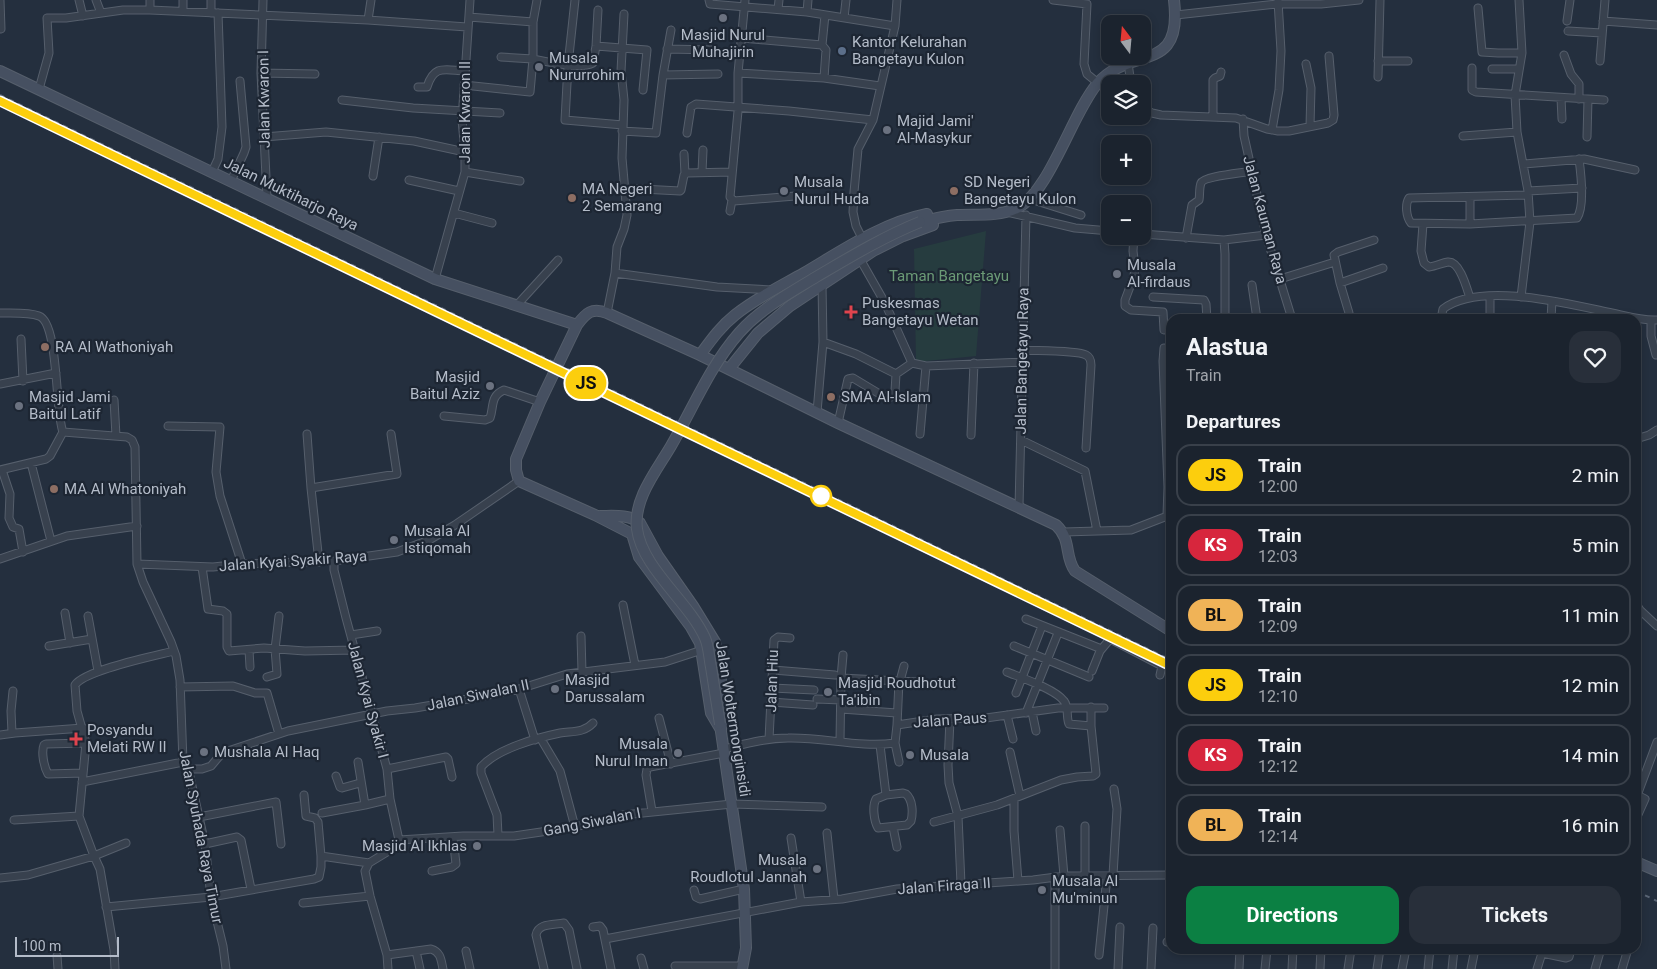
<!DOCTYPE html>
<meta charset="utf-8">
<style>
:root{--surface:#1b232e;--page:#282f3a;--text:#f1f3f6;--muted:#a0a4aa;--line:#39404a;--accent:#0b8043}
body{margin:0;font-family:Roboto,sans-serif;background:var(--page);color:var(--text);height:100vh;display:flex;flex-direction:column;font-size:19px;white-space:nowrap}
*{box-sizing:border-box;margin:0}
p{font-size:16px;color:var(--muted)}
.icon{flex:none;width:28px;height:28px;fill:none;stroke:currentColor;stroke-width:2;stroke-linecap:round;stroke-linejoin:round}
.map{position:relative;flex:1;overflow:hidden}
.side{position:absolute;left:1166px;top:314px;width:475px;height:640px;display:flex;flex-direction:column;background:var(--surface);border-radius:15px;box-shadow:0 2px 8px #0003,0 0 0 1px var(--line)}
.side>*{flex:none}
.badge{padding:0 10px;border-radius:16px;font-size:18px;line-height:32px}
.needle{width:32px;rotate:344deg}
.tools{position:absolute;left:1101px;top:15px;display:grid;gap:10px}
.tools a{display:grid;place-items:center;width:50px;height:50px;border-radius:10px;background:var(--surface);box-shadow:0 2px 8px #0003,0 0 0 1px var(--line);font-size:25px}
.scale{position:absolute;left:15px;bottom:12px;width:104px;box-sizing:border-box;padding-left:5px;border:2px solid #b4bcc9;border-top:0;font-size:14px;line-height:18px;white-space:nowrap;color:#b4bcc9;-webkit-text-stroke:4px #1d2633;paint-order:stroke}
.map>.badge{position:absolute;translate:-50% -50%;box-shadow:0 0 0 2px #fff}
h2{padding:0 20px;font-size:19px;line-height:45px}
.round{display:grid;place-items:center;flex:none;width:52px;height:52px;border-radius:15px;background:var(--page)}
.overview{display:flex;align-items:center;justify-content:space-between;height:85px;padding:0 20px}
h1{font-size:24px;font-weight:700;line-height:38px}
.action{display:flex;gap:10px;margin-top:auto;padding:10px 20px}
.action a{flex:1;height:58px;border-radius:15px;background:var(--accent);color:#fff;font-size:20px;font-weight:700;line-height:58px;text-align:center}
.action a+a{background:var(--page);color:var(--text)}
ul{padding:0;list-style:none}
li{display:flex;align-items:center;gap:15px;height:62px;margin:0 10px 8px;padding:0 10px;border:2px solid var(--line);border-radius:15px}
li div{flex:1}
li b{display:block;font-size:19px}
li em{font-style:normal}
li .badge{min-width:55px;font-weight:700;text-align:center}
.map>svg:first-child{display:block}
</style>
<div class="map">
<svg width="1657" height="969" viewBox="0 0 1657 969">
<rect width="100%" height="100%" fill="#242f3e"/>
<path fill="#263c3f" d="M986,231l-10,125 -60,6 -2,-113z"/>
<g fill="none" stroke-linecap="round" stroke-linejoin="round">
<g stroke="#565f6c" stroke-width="9">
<path id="street" d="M0,0l1,29
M79,0l4,16
M96,0l5,13
M263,0l-2,73 6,125
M575,0l-7,65 -3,55 58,5
M709,0l1,4 97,8 88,14
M745,0l-7,73v38l-8,86 4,4 61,-5
M1053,0l34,4 -3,60 3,10 11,9
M1519,0l3,53 -7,42 2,37 11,59 2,31 -9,75
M1478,8l4,44 16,1h24
M778,9l1,-9
M150,10v-10
M183,11v-11
M807,12l1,-12
M211,13v-13
M1176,15l101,-11h44l38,-4
M469,17l64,5v37l-32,-2
M844,18l2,-18
M368,20l3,-20
M1567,21l3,-21
M1603,21l54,4
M533,22l4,-22
M1568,31l34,2
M742,38l80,7
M596,46l51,4 -4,40
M667,49l47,1
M1564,55l7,19 8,10v15
M1378,61h30
M1600,61l5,-61
M1128,63l3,21
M1306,64l5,24 -1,38
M1472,68v22l4,2 128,8
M1492,69h27
M261,73l54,1
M738,73l86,5 56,8
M663,75l55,-1
M1378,77l2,-77
M824,78l2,-28 -4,-5 3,-30
M464,85l66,7 3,-33c15,3 47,11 60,4l3,-17 2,-36
M418,87h9c7,-23 18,-17 38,-16
M39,89l10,-36 -2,-35h19l57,-8h27l218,10 99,7
M1561,98l1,21
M342,100l71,8 87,5
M1142,108l10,5 9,2 75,3 31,11 11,2h11l39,-8 5,-3 1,-5 -5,-59
M1213,116v-36l2,-2 5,-2 1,-4
M1243,119l1,17 22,99 26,84
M1272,130l7,-40 2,-39 -3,-50
M622,131l34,2 7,-58 8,-45
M687,133l4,-26 5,-3 93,7 84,9
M1463,136l54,-4
M264,137l62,-5 88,9 51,11
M1587,137l1,-38
M684,154l1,20
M1523,164l61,-5 51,11
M212,172l6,-13 4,-32 -4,-114
M465,172l55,9
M702,172l1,-22
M373,176l6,-39
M409,180l50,11
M231,181l13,-28 2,-6 -6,-66
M623,188l57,3 1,-1 3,-15 3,-2 45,-1
M1528,191l54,-3
M1528,195l-119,3c-4,6 -3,19 2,25l59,1 107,-6c8,-12 4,-44 2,-59
M1030,199l51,16
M730,211l2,-11
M1007,212l68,16 35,3
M454,213l38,10
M1423,224l-2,27 3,12 5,4c7,-1 13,-4 19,-5 12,-1 19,27 22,36
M1470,224v-27
M1142,234l82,6 42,-5
M1134,236l-1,15 2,16 -1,9 -9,24v6l6,4 32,2 1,18
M862,238l-6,-12 -3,-14 1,-20 4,-43 15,-29 22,-94 2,-26
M1186,238l6,-33 7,-5c1,-5 0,-12 2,-17 3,-7 42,-10 51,-12
M1224,240l1,14v65
M860,259l25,44 27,60 14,3 96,-4
M615,273l102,14 54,3
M435,279l30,-107v-20l-3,-32 8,-120
M1280,279l55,-17
M1340,283l43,-15
M822,284l1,58 33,12 40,20
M1252,285l5,34
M1153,297l51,3 2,4 1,15
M517,305l41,-45
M0,313c11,0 29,-1 39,3 20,7 16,97 24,116l64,5 5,3 3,7 2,117 6,18 28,60 5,14 4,24 3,82 7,15 15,67 6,53 12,49 3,23
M607,313l8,-40 2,-26 7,-18 3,-14 -5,-57 2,-58 -3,-29 3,-57
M1340,319l8,-3 1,-3 -9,-30 -6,-28 4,-3 36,-12
M1441,319l2,-10c37,-28 126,-5 169,4 14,3 31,8 45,7
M1490,319v-23
M1551,319l1,-18
M1651,320v16l5,19
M21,339l2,42
M1164,348l-1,13 5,126 -1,28
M1022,350c13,1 54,0 64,5 4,2 5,5 5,10l-5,83
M1163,361l8,1
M0,384l56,-11
M114,400l2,36
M817,412l6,-70
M444,416l41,4 5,-2c4,-11 0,-22 14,-28l36,12
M838,423l10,-44 5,-1 30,18 8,1 4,-6 1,-17 16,-11
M168,426l52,1 -4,45 4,24 22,68
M307,434l4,54 8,74
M920,434l6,-68
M971,435l3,-72
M1636,439l13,-4 8,-5
M1021,440l64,31 12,60
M31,463l20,78
M0,470l46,-11 4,-3 13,-24
M2,470l8,24 -1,24 4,9 6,2 4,23
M311,488l86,-14 -6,-40
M1019,507l7,-292
M1064,532l67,-2 39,-15
M0,559l67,-23 70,-10
M334,561v9l12,48 41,151 3,30 9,41
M137,564l76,3 29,-3 92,-3 63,-9 32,-12 26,-15 64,-44
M202,567l6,42 15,2 4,3v33l2,4 35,-3 41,3 50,-1
M1636,604l4,6 17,16
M623,605l12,60
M65,613l5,30
M88,616l10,55
M1026,619l73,29 1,3 -8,20
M351,635l26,-4
M581,636l1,36
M49,646l43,-7
M1014,646l75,31
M249,650l1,17
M1100,651l10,-12 52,27 -2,9
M773,670l62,5
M1007,672c15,6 48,17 57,29 5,6 2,16 5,23l22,2
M267,677l10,-3 -2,-25 4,-33
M841,678l77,4
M900,681l4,-15
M180,687l53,-1 22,7h12l12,41
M772,688l42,2
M519,689l16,51
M1016,693l26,-67
M817,699l24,1
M771,702l42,3
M841,709l56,4
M1032,712l4,19
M1026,713l32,-80
M1007,715l6,24
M659,718l12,46
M950,719l-2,46 1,18 9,33 3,68
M897,725l2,-44
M12,733l-1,-22 2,-20
M0,735l15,-2 68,-5
M541,739l19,32 15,56
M769,739l5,-99 4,-3 12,1
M840,741l1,-63 2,-23
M895,743l4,19
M880,745l6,50
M724,749c21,-5 42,-11 64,-11 36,-1 71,10 107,5l2,-18 40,-6 49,-1 72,-10h46
M1010,752l10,44
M358,762l7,43 25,-6
M187,769h15l9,-3 11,-13 66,-22 99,-20 28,-3 53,-9 51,-10 48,-15 98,-12 37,-12
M387,769l59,-12 2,2 4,18
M83,773l-35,1c-4,-7 -7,-22 -4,-29l2,-1 40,-1
M336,776l4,11 2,1 18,-5
M82,782l101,-20
M903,793l3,1c7,6 7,19 5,27l-4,4 -29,3c-4,-7 -6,-22 -2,-29l10,-4z
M304,795l2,21 9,2 3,4 3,34 48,7
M1014,799v32l4,50
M652,811l-6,-36 1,-6 3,-2 74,-14
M322,813l43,-8
M199,817l77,-15 5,42
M1636,819l9,-20 -6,-3 -1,-3 19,-51
M14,820l65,-4
M934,822l63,-17 64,-25 16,-3 16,-1 3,-2 -5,-48v-19
M893,827l4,20
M1060,830l4,46
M827,833l7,66
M498,835l-1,-20 -16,-42v-6c16,-18 55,-29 79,-34 12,-2 24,0 33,-10
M791,838l10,64
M205,844l32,-7 4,3 10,49
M432,871l20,-4 4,-3 -3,-27
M1113,875l4,-66 -3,-20
M1085,876v-50
M0,878l28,-3 66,-19 -15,-40 7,-73 -9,-32 -2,-26c10,-15 79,-29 99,-34
M694,890l2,7 4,2 44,-10
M303,903l67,-7
M106,907l105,-10 103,-18 5,-2 2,-10v-11
M593,927l7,-1 3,4 8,39
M605,939l196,-37 41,-3 55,-10 136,-9 31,-4 107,-1
M1167,942h4
M416,951l4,18
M466,951l4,18
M1542,953l24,5 3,-1 2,-8
M387,955l44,-6c10,3 10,11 12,20
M1099,955l8,-79
M57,956l1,13
M641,958l3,11
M675,966h68
M115,969l-1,-19 -14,-81 -6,-13 32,-13
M388,969l-1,-14 -17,-59 -5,-25 4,-8 18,-11 12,-12 64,-4h51l61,-9 48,-12 109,-11 90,3
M544,969l-8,-34c2,-12 17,-10 28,-12l5,7 8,39
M1055,969v-92
M1118,969l2,-42
M1151,969l2,-41
M1239,969l1,-20
M1265,969l2,-20
M1292,969l1,-20
M1320,969l1,-20
M1348,969l3,-20
M1377,969l3,-20
M1402,969l4,-20
M1428,969l2,-20
M1452,969l2,-20
M1471,969l4,-20
M1537,969l6,-19
M1595,969l5,-17
M1622,969l6,-20"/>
</g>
<g stroke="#565f6c" stroke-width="12">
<path id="secondary" d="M0,71l435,208 142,46
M920,222c12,-3 24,-6 37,-7 20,-1 41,2 60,-7 32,-15 55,-94 80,-124 34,-40 86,-8 77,-84
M700,355c11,-15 21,-29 35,-40 21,-17 46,-29 69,-42 39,-23 78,-50 123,-59
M729,369l29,-36 32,-27 83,-55 30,-15 30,-11
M600,516c13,0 29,-2 40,7l18,33 35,50 22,36 10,64 -4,23
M720,725l24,164 2,59 -4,21
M721,730l-10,-17 -11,-70 -9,-16 -52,-70 -7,-23 -37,-19 -76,-34 -3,-11v-11l24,-57 37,-77c9,-12 15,-18 30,-12l93,42 138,68 218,102c16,15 8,31 19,46l96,60
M1636,862l21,9"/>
</g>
<use href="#street" stroke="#38414e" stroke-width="7"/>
<use href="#secondary" stroke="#465061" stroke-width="10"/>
<path stroke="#5a6575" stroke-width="2" stroke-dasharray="5 5" stroke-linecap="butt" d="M0,95l1171,565
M1636,891l21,10"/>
<g stroke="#565f6c" stroke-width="12" stroke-linecap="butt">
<path id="secondary-bridge" d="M720,724c-3,-19 -6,-38 -9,-57 -2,-9 -2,-20 -6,-29 -16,-36 -63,-70 -68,-109 -4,-30 20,-59 34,-83 22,-38 39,-80 68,-113 21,-24 51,-40 77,-56 34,-20 67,-40 104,-55"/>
</g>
<use href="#secondary-bridge" stroke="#465061" stroke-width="10"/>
</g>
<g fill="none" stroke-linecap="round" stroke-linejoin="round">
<g stroke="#fff" stroke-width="11">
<path id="line" d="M0,101l1171,565"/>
</g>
<use href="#line" stroke="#fcce0d" stroke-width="8"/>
</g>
<g fill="#6b7280" stroke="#1d2633" stroke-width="2">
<circle cx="723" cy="18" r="5"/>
<circle cx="539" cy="67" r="5"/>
<circle cx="887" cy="130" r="5"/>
<circle cx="784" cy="191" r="5"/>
<circle cx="1117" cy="274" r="5"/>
<circle cx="490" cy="386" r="5"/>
<circle cx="19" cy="406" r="5"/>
<circle cx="394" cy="540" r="5"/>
<circle cx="555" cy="689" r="5"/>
<circle cx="828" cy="692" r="5"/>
<circle cx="204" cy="752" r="5"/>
<circle cx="678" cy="753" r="5"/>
<circle cx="910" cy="755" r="5"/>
<circle cx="477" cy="846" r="5"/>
<circle cx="817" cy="869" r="5"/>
<circle cx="1042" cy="890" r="5"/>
</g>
<circle fill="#5c6f8a" stroke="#1d2633" stroke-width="2" cx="842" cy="51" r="5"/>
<g fill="#8d6e63" stroke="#1d2633" stroke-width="2">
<circle cx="954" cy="191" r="5"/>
<circle cx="572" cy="198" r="5"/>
<circle cx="45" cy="347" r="5"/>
<circle cx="831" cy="397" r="5"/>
<circle cx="54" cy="489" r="5"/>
</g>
<g fill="#e0444e" stroke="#1d2633" stroke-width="2">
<path d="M848.5 304.5h5v5h5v5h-5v5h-5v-5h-5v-5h5z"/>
<path d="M73.5 731.5h5v5h5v5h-5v5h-5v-5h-5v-5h5z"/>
</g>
<circle fill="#fff" stroke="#fcce0d" stroke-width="2.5" cx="821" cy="496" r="10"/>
<g text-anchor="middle" stroke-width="4.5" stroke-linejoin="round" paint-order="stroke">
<g font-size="15" fill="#b4bcc9" stroke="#1d2633" text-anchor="start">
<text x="723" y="40" text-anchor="middle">Masjid Nurul<tspan x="723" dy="17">Muhajirin</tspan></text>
<text x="852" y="47">Kantor Kelurahan<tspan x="852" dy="17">Bangetayu Kulon</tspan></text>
<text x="549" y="63">Musala<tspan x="549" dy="17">Nururrohim</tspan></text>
<text x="897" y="126">Majid Jami'<tspan x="897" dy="17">Al-Masykur</tspan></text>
<text x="794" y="187">Musala<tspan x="794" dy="17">Nurul Huda</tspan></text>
<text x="964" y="187">SD Negeri<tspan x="964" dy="17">Bangetayu Kulon</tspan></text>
<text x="582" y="194">MA Negeri<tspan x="582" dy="17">2 Semarang</tspan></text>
<text x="1127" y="270">Musala<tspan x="1127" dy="17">Al-firdaus</tspan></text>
<text x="862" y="308">Puskesmas<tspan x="862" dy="17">Bangetayu Wetan</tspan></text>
<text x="55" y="352">RA Al Wathoniyah</text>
<text x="480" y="382" text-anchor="end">Masjid<tspan x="480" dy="17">Baitul Aziz</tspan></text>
<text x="29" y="402">Masjid Jami<tspan x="29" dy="17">Baitul Latif</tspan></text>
<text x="841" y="402">SMA Al-Islam</text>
<text x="64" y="494">MA Al Whatoniyah</text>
<text x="404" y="536">Musala Al<tspan x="404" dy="17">Istiqomah</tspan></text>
<text x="565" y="685">Masjid<tspan x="565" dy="17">Darussalam</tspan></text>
<text x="838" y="688">Masjid Roudhotut<tspan x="838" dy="17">Ta'ibin</tspan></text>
<text x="87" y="735">Posyandu<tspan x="87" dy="17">Melati RW II</tspan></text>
<text x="668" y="749" text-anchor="end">Musala<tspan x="668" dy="17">Nurul Iman</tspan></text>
<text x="214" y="757">Mushala Al Haq</text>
<text x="920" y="760">Musala</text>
<text x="467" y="851" text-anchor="end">Masjid Al Ikhlas</text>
<text x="807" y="865" text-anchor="end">Musala<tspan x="807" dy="17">Roudlotul Jannah</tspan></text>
<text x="1052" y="886">Musala Al<tspan x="1052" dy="17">Mu'minun</tspan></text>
</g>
<g font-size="15" fill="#b4bcc9" stroke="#1d2633">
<text transform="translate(264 99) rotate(-91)" y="5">Jalan Kwaron I</text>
<text transform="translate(465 112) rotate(-90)" y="5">Jalan Kwaron II</text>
<text transform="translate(291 194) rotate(26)" y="5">Jalan Muktiharjo Raya</text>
<text transform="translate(1265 220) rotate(75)" y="5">Jalan Kauman Raya</text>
<text transform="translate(1022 361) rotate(-89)" y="5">Jalan Bangetayu Raya</text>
<text transform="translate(293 561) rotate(-4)" y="5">Jalan Kyai Syakir Raya</text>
<text transform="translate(772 681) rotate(-88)" y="5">Jalan Hiu</text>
<text transform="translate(478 695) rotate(-12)" y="5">Jalan Siwalan II</text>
<text transform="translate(368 700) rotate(75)" y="5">Jalan Kyai Syakir I</text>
<text transform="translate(733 719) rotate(81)" y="5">Jalan Woltermonginsidi</text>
<text transform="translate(950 720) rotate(-4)" y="5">Jalan Paus</text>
<text transform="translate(592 822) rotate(-11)" y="5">Gang Siwalan I</text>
<text transform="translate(201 837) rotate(79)" y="5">Jalan Syuhada Raya Timur</text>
<text transform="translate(944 886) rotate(-4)" y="5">Jalan Firaga II</text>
</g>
<g font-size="15" fill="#6b9a76" stroke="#1d2633">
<text x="949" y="281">Taman Bangetayu</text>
</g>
</g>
</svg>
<div class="tools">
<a><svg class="needle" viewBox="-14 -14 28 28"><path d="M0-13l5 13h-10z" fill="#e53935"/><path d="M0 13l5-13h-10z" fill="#a0a4aa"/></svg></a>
<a><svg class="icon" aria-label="layers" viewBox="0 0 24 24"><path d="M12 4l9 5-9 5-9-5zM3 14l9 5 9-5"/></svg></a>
<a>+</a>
<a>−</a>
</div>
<div class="scale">100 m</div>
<b class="badge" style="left:586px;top:383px;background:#fcce0d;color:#111">JS</b>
<section class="side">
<div class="overview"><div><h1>Alastua</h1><p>Train</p></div><a class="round"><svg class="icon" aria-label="heart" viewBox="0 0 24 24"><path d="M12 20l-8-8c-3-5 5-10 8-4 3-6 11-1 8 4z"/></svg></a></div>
<h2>Departures</h2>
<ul>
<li><span class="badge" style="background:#fcce0d;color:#111">JS</span><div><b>Train</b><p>12:00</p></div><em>2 min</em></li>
<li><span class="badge" style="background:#d7263d;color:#fff">KS</span><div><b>Train</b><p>12:03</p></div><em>5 min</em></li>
<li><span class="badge" style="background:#f0b357;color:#111">BL</span><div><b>Train</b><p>12:09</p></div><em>11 min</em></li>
<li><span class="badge" style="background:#fcce0d;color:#111">JS</span><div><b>Train</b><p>12:10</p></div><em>12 min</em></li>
<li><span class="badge" style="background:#d7263d;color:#fff">KS</span><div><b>Train</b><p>12:12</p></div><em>14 min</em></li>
<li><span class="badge" style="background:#f0b357;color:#111">BL</span><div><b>Train</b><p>12:14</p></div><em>16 min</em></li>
</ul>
<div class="action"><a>Directions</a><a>Tickets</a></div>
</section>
</div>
